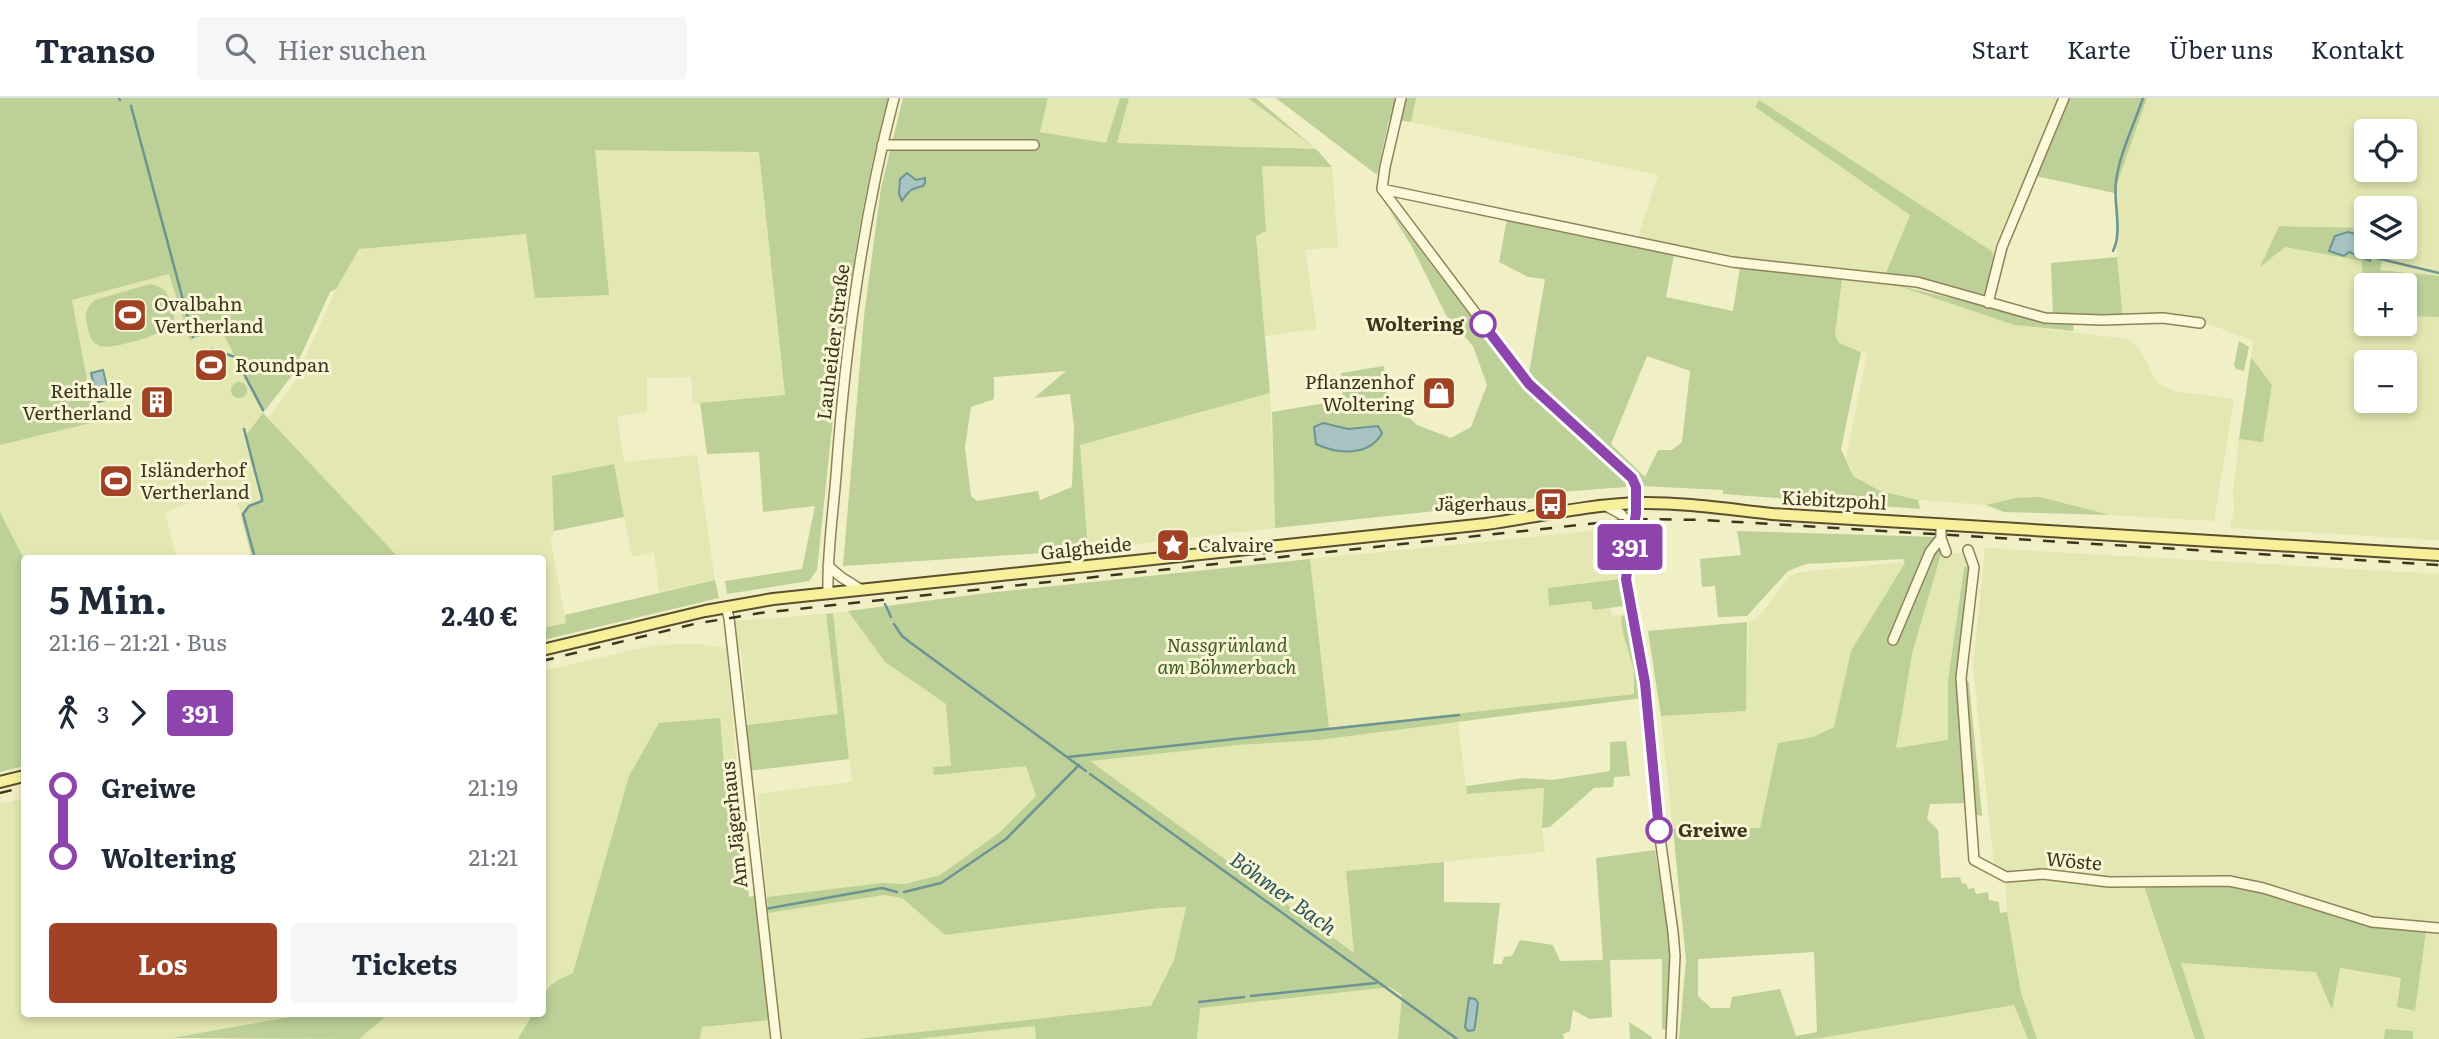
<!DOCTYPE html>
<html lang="de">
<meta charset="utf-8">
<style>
:root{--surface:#fff;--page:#f6f6f7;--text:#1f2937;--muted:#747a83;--line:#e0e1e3;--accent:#a14225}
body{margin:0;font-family:Literata,serif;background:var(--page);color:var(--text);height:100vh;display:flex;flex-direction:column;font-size:26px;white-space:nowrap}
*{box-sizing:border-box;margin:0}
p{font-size:23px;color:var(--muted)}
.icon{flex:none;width:38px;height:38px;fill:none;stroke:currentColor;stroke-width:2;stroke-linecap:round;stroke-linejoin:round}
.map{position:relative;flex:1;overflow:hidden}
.details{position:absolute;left:21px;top:457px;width:525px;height:462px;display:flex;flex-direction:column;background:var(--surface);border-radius:7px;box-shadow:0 4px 10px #0003}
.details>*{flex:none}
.badge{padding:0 14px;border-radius:5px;font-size:24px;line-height:46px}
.fabs{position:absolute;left:2354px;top:21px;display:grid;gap:14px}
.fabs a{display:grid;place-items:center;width:63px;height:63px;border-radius:7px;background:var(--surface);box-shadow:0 4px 10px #0003;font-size:35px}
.map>.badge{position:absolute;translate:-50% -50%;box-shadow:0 0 0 4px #fff}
.legs{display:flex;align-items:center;gap:10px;height:77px;padding:0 28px;font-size:23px}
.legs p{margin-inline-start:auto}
.head{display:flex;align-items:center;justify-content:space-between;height:119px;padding:0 28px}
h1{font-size:38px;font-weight:700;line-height:52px}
.cta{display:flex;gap:14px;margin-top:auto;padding:14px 28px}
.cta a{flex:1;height:80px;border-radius:7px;background:var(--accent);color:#fff;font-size:28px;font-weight:700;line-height:80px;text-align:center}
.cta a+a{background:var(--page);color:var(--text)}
ul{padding:0 28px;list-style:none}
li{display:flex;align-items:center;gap:24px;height:70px;font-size:26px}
li i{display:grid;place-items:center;width:10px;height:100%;margin:0 9px;background:currentColor}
li i::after{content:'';width:18px;height:18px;margin:-9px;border:5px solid;border-radius:50%;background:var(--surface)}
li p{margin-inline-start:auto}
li:first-child i{background:linear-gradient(#0000 50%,currentColor 0)}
li:last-child i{background:linear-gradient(currentColor 50%,#0000 0)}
header{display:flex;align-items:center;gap:42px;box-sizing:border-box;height:98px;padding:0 35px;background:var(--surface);border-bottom:2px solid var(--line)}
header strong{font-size:33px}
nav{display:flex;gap:38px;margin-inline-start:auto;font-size:24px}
.search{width:490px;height:63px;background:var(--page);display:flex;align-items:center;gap:18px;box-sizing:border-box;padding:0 24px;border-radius:7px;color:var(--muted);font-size:26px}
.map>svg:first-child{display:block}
</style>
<header>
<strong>Transo</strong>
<div class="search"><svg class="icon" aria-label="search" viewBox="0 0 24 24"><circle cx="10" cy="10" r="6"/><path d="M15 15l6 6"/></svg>Hier suchen</div>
<nav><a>Start</a><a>Karte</a><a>Über uns</a><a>Kontakt</a></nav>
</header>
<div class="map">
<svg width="2439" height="941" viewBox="0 0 2439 941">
<rect width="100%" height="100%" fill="#f1efc5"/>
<path fill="#e3e7b1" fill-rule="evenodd" d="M1048,0h72l-14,45 -66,-11z
M1129,0h119l69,52 -200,-7z
M1416,0h642l-65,154 -234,-151 -4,6 155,108 -24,58 -153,-15 -96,-18 21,-65 -247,-53z
M2147,0h292v178l-60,-6 6,-23h19v-39h-38v20l-87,-2 -18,39 24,-18 77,14 1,49 3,1v13h38l1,-8 34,1v223l-209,-12 4,-19 -1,-17 6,-53 24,2 9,-56 -21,-29 2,-15 -54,-21 -76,-2 -6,-61 -3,-64zM2366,33h38v39h-38zM2366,264h38v39h-38z
M595,52l164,2 26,244 -92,8 -2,-27 -44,1v34l-30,4 7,46 73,-7 18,125 -56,12 -5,-40 -22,5 -18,-93 -61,12 1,55 -3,10 15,82 -23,5 -1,-70h-143l-131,-140 26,-35 42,-94 23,-41 167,-14 83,60z
M1262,68l70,1 6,80 -33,3 12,79 -52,7 -9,-100 10,-5z
M169,175l21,66 31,-10 42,84 -17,22 16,65 -14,6 -7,9 -9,-30 -67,28 12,45 -153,1 -24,-47v-67l95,-23 -23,-122z
M1842,181l54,6 118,40 114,14 12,11 17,32 16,9 61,8 -20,122 -104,-6 -70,-18 -25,1 -29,7 -68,-5 -38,-9 -27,-15 -7,-18 21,-104 -28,-11 -5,-8z
M1270,295l5,135 -187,22 -9,-105z
M1622,430l5,6 -6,45 -73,10 2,17 42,-5 1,9 17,-3 2,9 14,-2 -5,4 2,15 11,38v23l-305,34 -19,-169z
M1985,450l454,26v349l-79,-7 -81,-28 -51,-12 -81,-1 -41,2 -42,-7 -60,3 -10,-8 -21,-198z
M1962,455l5,4 2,7 -5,4 -16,112v60l-53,8 17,-94 29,-100z
M1906,464l-55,89 -17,76 -21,10 -35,6 -18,85 -87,1 -12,-113 85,-5 3,-89 9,-4 31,-41 10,-5z
M848,513l37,51 61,42 5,62h79l6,30 -37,37 -59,42 -35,9 -24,-1 -114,14 -10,-103 95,-12 -19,-169z
M826,516l12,100 -90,10 -7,-74h-5l-1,-29z
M699,546l27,4 18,192 -13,10 -89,-97 -13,23 -56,197 -23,10 -7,13v-325l112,-26z
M1458,623l9,73 77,-6 -2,40 3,24 -199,19 9,91 -268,-202 151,-15 81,-5z
M24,700v215h304l-44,5 -111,21h-173v-235z
M2060,778l83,7 52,156h-158l-16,-46 -14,-81 -2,-32z
M884,797l18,3 43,37 241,-31 -12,56 -23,47 -294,32h-76l-13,-126z
M2439,833v108h-26v-8l-28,-2 -1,10h-179l-25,-76 136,9 16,36 8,-40 61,10 -4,29 18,4 11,-79z
M1390,888l12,9 -4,44h-203l2,-31z
M2014,907l14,34h-213z
M385,915h148l-15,26h-159l25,-22z
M771,922v19h-71l2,-12z
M1036,928v13h-119z"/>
<path fill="#bcd097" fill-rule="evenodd" d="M0,0h888c-41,154 -54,314 -71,472l-8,11 -82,13 -2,-13 77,-12 13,-63 -52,6 -4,-60 -52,2 -7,-51 85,-8 -26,-243 -164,-2 14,145 -74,3 -9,-64 -167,15 -23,40 -6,3 -39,85 -28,36 136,145h-147l-11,-43 7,-9 14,-6 -16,-65 17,-22 -42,-84 -31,11 -21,-66 -97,26 23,122 -95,23z
M903,0h145l-8,34 66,11 14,-45h9l-12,45 199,6 -68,-51h8l61,52 15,17 -70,-1 4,65 -10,5 14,157 -190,52 8,105 -245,16 21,-250 17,-128zM908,75l7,7 10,-2 -6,9h-6l-11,13zM1066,273l-32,27 36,-4 4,33 -2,60 -32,13 -2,-9 -61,10 -6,-5 -6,-49 6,-40 23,-8v-22z
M1276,0h140l-5,24 -22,-3 -12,56z
M2069,0h78l-33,95 -78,-17z
M1759,2l234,152 2,11 -7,31 -7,3 -40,-13 -55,-11 24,-58 -155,-108z
M1388,110l137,179 101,93v7l-66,5 -50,11 -235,25 -3,-116 71,-12 -2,-27 43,-7 3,31 30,28 34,13 20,-11 16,-42 -14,-39 -27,-31 -34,-68z
M1507,121l47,12 120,24 -8,42 67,14 7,-44 102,12 -7,56 4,8 22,9 -20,97 12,27 27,15 38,9 2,9 -197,-15v-4l-83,-4 -3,-8 -103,-96 -5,-9 16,-94 -17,-2 -29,-15zM1647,258l43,15 -8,71 -10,8h-14l-13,27 -34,-33z
M2279,128l87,2v9l-17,-5 -1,20 37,-5 -5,23 59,6v41l-34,-1 -1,-31h-38v26h-3l-1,-50 -77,-14 -25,20z
M2117,159l6,61 -70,-1 -2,-54z
M150,186c14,3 17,7 21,20 3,7 5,14 1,21 -7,9 -61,25 -72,21 -10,-4 -11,-13 -13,-22 -3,-11 0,-17 8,-24z
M1896,187l121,29 57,9 -1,8 -59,-6z
M2239,243l10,6 -5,24 -8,-2 -2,-4z
M201 265a10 10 0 1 1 20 0a10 10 0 1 1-20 0Z
M2251,259l21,28 -9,57 -24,-3z
M231 292a8 8 0 1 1 16 0a8 8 0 1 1-16 0Z
M614,366l10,53 -70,14 -2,-55z
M2040,399l70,18 -106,-3 -18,-7 29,-7z
M0,414l24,47v207l-24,6z
M1737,433l200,6 4,17 -29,100 -16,94 52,-8v-60l16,-112 5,-4 2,10 -12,104 7,125 -36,1 -3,15 11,11 3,48 19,-1 2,7 4,-1 2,6 6,-1 2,6 12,-2 1,8 10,2 1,11 7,-1 14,81 16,46h-9l-14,-34 -199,34h-136l7,-79 -13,-131 87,-1 18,-85 35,-6 21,-10 17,-76 54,-88 -2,-4 -97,5 -18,7 -41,45 -29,1 -3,-31 -13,1 -2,-28 41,-4zM1814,854l3,80 -21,4 -16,-47 -48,8 -2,11h-19l-13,-12v-37z
M1310,461l19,169 305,-34v-23l-11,-38 -2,-16 5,-3 12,50 4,34 -323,42 -81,5 -148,16 264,192 -8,-82 98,-9v40l56,1 -7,61h9l2,-7 8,-1 8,-16 33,5 7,16 43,-1 -7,-102 59,-8 17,109 -3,70h-7v-70l-52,1 2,57 -22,2 -17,-9 -3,21 -7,3 1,5h-166l4,-44 -12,-8 -190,21 -3,31h-161l-1,-13 -118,13h-60l294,-33 23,-46 12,-53 -26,1 -215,27 -43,-37 -18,-3 -116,18 -1,-16 114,-14 24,1 35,-9 59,-42 37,-37 -10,-30 -92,9 -1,-8 18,-1 -5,-62 -61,-42 -37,-51 139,-18z
M1621,481l3,27 -31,4 -2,-9 -42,5 -1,-18z
M715,482l4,18 -176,42v-12l23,-5 -1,-8z
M833,515l16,146 -101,12 -3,-46 93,-11 -12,-100z
M1747,524l-1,89 -85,5 -13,-85z
M1965,580l4,5 13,133 -8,-2z
M720,620l11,131 13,-9 5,57 7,-2 15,125 -69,7 -2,12h-182l15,-26h9c1,-27 7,-29 31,-40l56,-197 30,-53z
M1626,643l4,35 -16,1 -1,10 -19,1 -44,39 -8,1 2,-40 -77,6 -1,-8 58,-8 28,2 58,-9v-29z
M2143,785h77l42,7 114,37 50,5 -11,79 -18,-4 4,-29 -61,-10 -8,42 -16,-38 -135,-9 24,76h-10z
M328,915h57v4l-26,22 -187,-1 112,-20z
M1629,924l23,15v2h-22z
M2385,931l28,2v8h-29z"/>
<path fill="#a7c4c3" stroke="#6c9493" stroke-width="2" d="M907,75l9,7 9,-2v5l-2,3c-12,3 -14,4 -21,15l-3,-7 1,-15z
M2348,134l18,5v10h9l-5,14 -21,-9 -5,4 -15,-5 6,-15z
M103,272l7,29 -12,3 -7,-29z
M1323,325l25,6 30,-3 4,7c-13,24 -45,21 -66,11l-2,-17z
M1469,900l6,1 3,4 -3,23 -1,4 -6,1 -3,-4z"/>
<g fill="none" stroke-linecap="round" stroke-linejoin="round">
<path stroke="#6c9493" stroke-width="2.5" d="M119,0l1,2
M131,8l62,231
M2113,153c10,-20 0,-48 3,-70 4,-29 18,-56 27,-83
M2372,159l67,16
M211,251l24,8 28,53
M244,331l18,69v3l-13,5 -6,8 12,44
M885,506l6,13
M894,526l8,12 9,7 175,128
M1068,659l391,-42
M1090,676l367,265
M904,794l37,-9 65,-44 73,-74
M765,811l117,-21 15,4
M1251,898l125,-13
M1199,904l45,-5"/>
<g stroke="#8e8259" stroke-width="12">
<path id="minor" d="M1401,0l-16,69 -3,22 147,195 103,95 4,8v16l-10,77 19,103 14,147 14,102 2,24 -4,83
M882,47h152
M1382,91l350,73 185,20 128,36 57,2 61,-2 37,5
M1988,205l14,-56 62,-149
M1606,408l15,8 12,15
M1941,426v14l5,14
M1968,452l6,17 -13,111 13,182 32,17 37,-3 66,8 120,-1 34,7 109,34 67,6
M828,468l13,11 19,12
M828,495c-1,-39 5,-79 8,-117 9,-127 26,-255 58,-378
M726,509l3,11 47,421
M1893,542l37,-88 11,-14"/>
</g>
<g stroke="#5b4e2e" stroke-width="14">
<path id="major" d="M542,552l163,-39 68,-12 713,-75c50,-7 100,-19 151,-21 45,-1 90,6 135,11l667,41
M0,684l24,-6"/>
</g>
<use href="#minor" stroke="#fbf9d9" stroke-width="9"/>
<use href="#major" stroke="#f6f09b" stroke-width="10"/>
<path stroke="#3d341e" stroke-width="2.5" stroke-dasharray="12 12" stroke-linecap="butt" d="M542,563l152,-37 66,-11 875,-94 70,1 734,45
M0,695l24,-6"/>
</g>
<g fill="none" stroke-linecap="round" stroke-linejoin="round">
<g stroke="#fff" stroke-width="16">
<path id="line-1" d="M1483,226l46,60 103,94 4,9v26l-10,66 19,104 14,147"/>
</g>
<use href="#line-1" stroke="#8e44ad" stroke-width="10"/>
</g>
<defs>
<g id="stadium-square" transform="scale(1.75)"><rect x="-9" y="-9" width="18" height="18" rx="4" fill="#a14225" stroke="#f8f6d5"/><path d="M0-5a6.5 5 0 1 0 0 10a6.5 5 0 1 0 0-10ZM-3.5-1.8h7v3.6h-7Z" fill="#fff"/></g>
<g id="shop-square" transform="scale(1.75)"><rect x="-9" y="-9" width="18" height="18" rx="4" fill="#a14225" stroke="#f8f6d5"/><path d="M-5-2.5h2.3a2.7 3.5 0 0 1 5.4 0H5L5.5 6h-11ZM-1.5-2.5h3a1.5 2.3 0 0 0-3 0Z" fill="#fff"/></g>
<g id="building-square" transform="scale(1.75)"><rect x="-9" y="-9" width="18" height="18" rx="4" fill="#a14225" stroke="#f8f6d5"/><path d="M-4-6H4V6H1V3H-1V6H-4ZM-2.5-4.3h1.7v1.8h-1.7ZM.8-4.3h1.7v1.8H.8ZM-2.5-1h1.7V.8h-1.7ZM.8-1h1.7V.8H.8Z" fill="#fff"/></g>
<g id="bus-square" transform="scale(1.75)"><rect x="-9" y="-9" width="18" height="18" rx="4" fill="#a14225" stroke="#f8f6d5"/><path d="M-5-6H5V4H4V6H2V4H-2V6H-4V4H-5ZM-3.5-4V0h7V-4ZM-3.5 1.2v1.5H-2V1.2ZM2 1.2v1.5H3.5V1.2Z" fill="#fff"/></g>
<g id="sight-square" transform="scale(1.75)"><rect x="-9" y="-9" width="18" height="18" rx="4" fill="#a14225" stroke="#f8f6d5"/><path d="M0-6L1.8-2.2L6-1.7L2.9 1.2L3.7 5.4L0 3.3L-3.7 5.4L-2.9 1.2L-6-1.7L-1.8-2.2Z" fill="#fff"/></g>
</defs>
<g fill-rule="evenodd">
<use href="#stadium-square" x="130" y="217"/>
<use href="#stadium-square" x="211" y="267"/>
<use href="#shop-square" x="1439" y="295"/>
<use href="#building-square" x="157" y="304"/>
<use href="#stadium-square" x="116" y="383"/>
<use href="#bus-square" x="1551" y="406"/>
<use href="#sight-square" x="1173" y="447"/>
</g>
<g fill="#fff" stroke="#8e44ad" stroke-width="3.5">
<circle cx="1483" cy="226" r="12"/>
<circle cx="1659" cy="732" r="12"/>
</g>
<g text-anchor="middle" stroke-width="6" stroke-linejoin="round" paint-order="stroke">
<g font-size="19" fill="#3d341e" stroke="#f8f6d5" text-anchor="start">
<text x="154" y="213">Ovalbahn<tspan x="154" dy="22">Vertherland</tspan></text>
<text x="235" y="274">Roundpan</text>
<text x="1414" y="291" text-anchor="end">Pflanzenhof<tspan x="1414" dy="22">Woltering</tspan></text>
<text x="132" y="300" text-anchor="end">Reithalle<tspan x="132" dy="22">Vertherland</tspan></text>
<text x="140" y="379">Isländerhof<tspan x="140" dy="22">Vertherland</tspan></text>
<text x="1526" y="413" text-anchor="end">Jägerhaus</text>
<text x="1198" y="454">Calvaire</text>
</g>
<g font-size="19" font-weight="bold" fill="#3d341e" stroke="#f8f6d5" text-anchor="end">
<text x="1464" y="233">Woltering</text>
<text x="1678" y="739" text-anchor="start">Greiwe</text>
</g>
<g font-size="19" fill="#3d341e" stroke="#f8f6d5">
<text transform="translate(833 244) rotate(-83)" y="7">Lauheider Straße</text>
<text transform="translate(1834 402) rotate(3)" y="7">Kiebitzpohl</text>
<text transform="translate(1086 450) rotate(-6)" y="7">Galgheide</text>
<text transform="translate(734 727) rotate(-96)" y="7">Am Jägerhaus</text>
<text transform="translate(2074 763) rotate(5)" y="7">Wöste</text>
</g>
<g font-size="19" font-style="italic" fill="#3f5b23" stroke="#f8f6d5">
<text x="1227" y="554">Nassgrünland<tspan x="1227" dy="22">am Böhmerbach</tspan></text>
</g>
<g font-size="21" font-style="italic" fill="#2c555d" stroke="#f8f6d5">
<text transform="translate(1283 796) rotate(36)" y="7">Böhmer Bach</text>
</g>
</g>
</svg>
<div class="fabs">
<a><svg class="icon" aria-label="locate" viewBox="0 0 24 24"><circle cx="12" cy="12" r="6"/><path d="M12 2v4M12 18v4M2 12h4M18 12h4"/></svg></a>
<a><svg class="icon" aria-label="layers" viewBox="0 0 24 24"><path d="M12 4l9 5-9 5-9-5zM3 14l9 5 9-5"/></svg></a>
<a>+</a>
<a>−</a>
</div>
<b class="badge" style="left:1630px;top:449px;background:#8e44ad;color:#fff">391</b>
<section class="details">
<div class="head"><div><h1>5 Min.</h1><p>21:16 – 21:21 · Bus</p></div><b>2.40 €</b></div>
<div class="legs"><svg class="icon" aria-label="walk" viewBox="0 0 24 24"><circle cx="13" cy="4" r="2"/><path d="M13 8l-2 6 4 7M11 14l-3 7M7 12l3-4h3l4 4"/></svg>3<svg class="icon" aria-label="forward" viewBox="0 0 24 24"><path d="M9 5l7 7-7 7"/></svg><b class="badge" style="background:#8e44ad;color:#fff">391</b></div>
<ul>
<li><i style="color:#8e44ad"></i><b>Greiwe</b><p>21:19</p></li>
<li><i style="color:#8e44ad"></i><b>Woltering</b><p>21:21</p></li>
</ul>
<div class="cta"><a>Los</a><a>Tickets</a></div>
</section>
</div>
